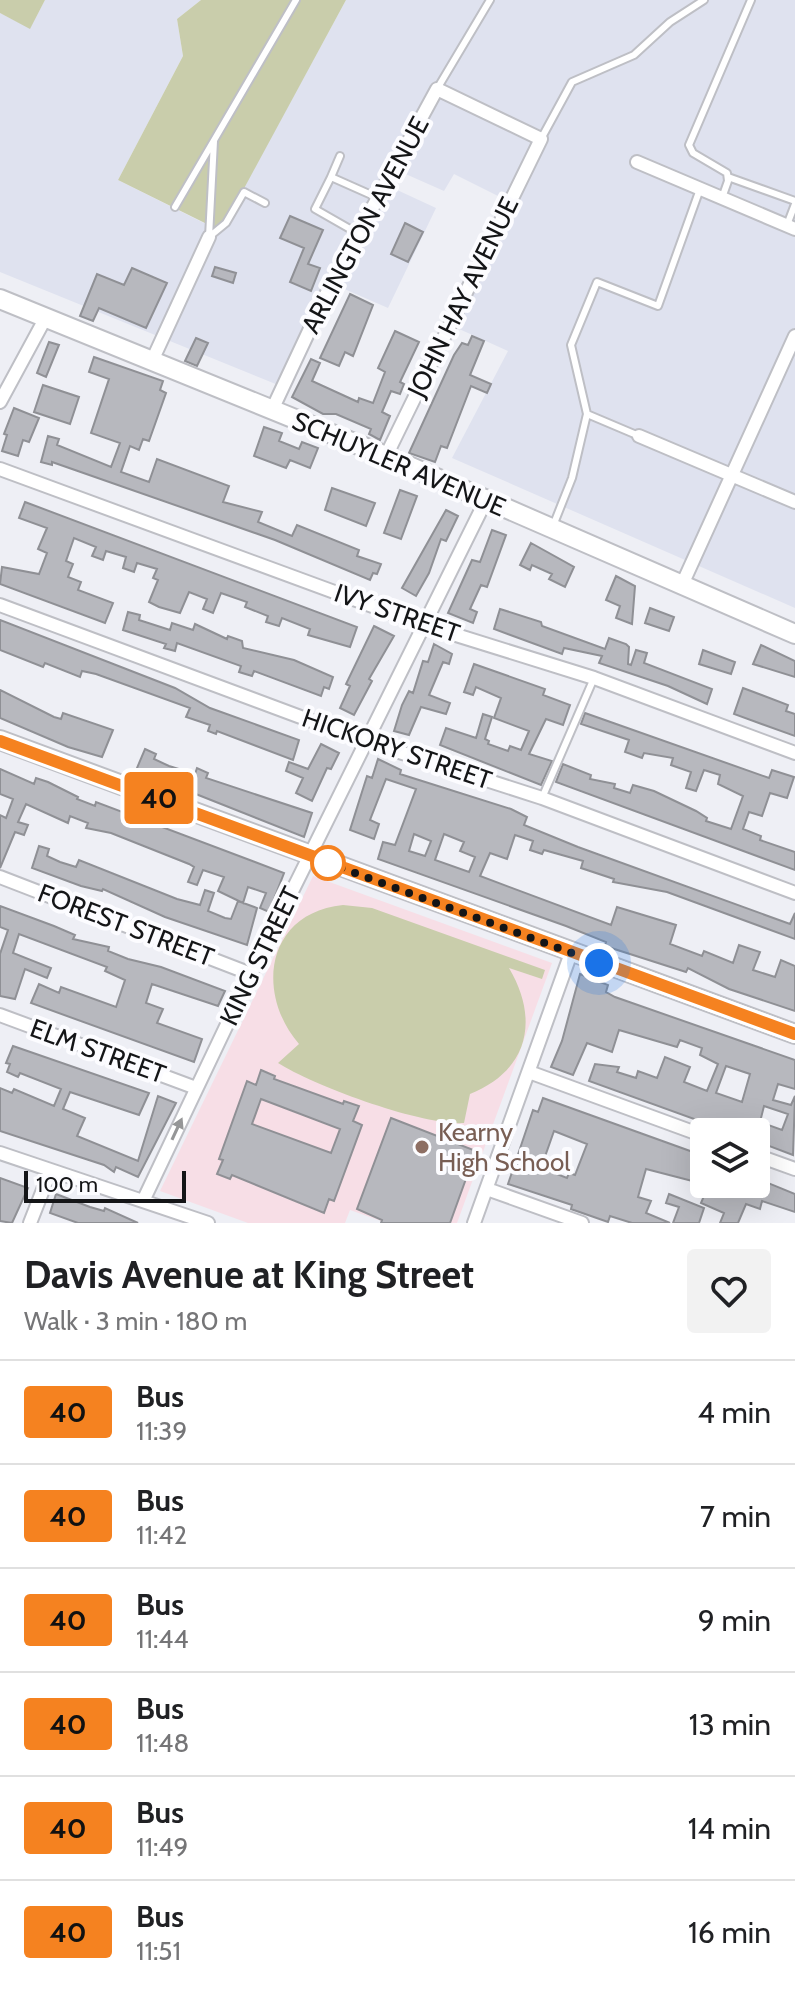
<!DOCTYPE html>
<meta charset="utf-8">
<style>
:root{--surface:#fff;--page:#f2f2f2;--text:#202124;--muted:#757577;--line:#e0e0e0}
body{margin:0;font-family:Cabin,sans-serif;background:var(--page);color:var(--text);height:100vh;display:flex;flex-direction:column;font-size:30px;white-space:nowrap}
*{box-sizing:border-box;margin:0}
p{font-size:26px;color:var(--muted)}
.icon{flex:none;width:44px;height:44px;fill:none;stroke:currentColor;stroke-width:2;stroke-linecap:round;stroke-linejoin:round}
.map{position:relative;height:1223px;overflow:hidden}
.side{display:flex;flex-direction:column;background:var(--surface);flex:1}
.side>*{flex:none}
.badge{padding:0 16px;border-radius:6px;font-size:28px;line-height:52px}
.fabs{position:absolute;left:690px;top:1118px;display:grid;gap:16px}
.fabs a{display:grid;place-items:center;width:80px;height:80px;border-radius:8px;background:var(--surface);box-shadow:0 8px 32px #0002;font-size:40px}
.scale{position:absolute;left:24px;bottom:20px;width:162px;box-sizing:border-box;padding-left:8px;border:4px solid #141517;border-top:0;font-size:22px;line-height:28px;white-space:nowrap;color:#141517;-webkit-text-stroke:6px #fcfcff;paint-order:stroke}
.you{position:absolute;width:40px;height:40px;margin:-20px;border:6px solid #fff;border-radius:50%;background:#1a73e8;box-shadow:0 0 0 12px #1a73e833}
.map>.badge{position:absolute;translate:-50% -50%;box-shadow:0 0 0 4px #fff}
.round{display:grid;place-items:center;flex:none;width:84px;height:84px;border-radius:8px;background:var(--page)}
.head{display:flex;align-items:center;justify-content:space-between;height:136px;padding:0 24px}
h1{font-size:38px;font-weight:700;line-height:60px}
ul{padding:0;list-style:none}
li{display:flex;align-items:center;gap:24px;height:104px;padding:0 24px;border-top:2px solid var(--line)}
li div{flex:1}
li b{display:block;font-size:30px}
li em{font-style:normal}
li .badge{min-width:88px;font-weight:700;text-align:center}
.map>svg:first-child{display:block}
</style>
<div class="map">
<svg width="795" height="1223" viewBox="0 0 795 1223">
<rect width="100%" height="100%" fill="#eeeff5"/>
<path fill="#dfe2ef" d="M45,0h156l-24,19 6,37 -65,124 102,51 126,-231h449v608l-343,-150 56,-107 -60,-27 58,-124 -52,-26 -10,17 -52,-23 -10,15 54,25 -48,100 -55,-24 -50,103 -283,-115v-259l30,15z"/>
<path fill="#f7dee6" d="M313,876l239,87 -95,260h-70l-37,-13 -5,13h-97l-88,-32z"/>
<path fill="#c9cdab" d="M0,0h45l-15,29 -30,-16z
M201,0h145l-125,231 -103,-51 65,-124 -6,-37z
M343,905l29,3 173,62 -3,9 -33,-11c31,52 19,103 -39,126l-6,29c-41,3 -150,-37 -186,-60l21,-19c-44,-51 -33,-131 44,-139z"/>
<path fill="#b7b8be" stroke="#8f9095" stroke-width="2" fill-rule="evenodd" d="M290,216l33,14 -15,34 12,4 -9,23 -21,-9 14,-34 -24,-10z
M405,223l18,9 -15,30 -17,-8z
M215,267l21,6 -3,10 -21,-7z
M132,268l35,15 -21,45 -47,-20 -6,13 -13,-5 17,-42 27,11z
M350,294l23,11 -20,51 -8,-4 -6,14 -19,-8z
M395,331l24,11 -19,40 4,2 -4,10 -9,-3 -9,21 8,4 -10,24 -11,-6 2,-5 -35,-15h-13l-31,-17 19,-38 9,4 -8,18 46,21 1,-4 14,5 12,-31 -7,-4z
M472,336l12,5 -14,34 21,9 -4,9 -16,-7 -24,62 -6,-2 -6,16 -26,-9 45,-98 8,-12 6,2z
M196,338l12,5 -11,23 -12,-5z
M49,342l10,3 -13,32 -9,-4z
M94,357l69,24 -3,9 6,3 -17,48 -6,-2 -4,11 -9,-4 -9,26 28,10 8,-23 72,27 -6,16 39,10 -4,10 34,14 5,-11 62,25 -2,6 24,8 -4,10 -4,-1 -3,7 -95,-40 -223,-78v3l-11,-3 7,-26 11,3 -2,6 54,22 9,-24 -29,-10 18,-54 -20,-7z
M43,385l36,12 -9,27 -36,-12z
M14,408l25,10 -10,24 -6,-2 -5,16 -16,-5 5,-16 -3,-1z
M264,427l18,6 -3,8 20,8 3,-7 16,6 -8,20 -20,-8 -4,8 -32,-12z
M332,488l43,15 -9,23 -41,-16z
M400,490l17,6 -16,43 -17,-6z
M25,502l332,125 -7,20 -42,-12 2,-6 -28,-11 -3,8 -13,-4 2,-6 -23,-9 2,-5 -26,-9 -8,20 -10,-4 4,-10 -18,-7 -9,21 -21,-6 -10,-5 9,-22 -5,-2 4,-9 -20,-6 -3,9 -11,-4 3,-11 -20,-6 -3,9 -11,-4 4,-9 -22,-9 -8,23 7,3 -5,13 13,5 -3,8 35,13 -8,20 -105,-39 2,-17 37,7 8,-21 -9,-4 9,-21 -28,-10z
M446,510l12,6 -12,25 -5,-2 -12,34 -13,23 -14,-8z
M492,530l14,5 -19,52 -6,-2 -11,24 7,3 -4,11 -25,-10 24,-53 8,2z
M531,543l43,24 -9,20 -16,-8 3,-5 -20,-9 -2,5 -10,-5z
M616,576l19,10 -3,38 -16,-6 4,-12 -14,-6z
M650,608l24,9 -5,14 -24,-8z
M500,609l41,13 1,4 63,23 4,-11 17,6 3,3 -1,17 3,1 5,-15 11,3 -3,10 68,26 -5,15 -39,-18 -69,-23 3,-7 -38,-8 -2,6 -68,-25z
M128,612l12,3 -1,5 31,10 2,-7 21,7 2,-6 32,15 1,-3 14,5 1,7 51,12 39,17 -4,12 -5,-2 -3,9 -67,-25 -2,5 -13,-4 2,-6 -64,-23 -2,8 -11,-3 2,-4 -43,-14z
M0,620l175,68 35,20 89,32 -6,20 -76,-29 -1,3 -8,-3 2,-6 -24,-8 4,-9 -94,-34 -14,-3 -2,6 -35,-14 -2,4 -43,-17z
M374,626l20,10 -25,43 3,2 -18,34 -14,-7 10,-22 -4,-2z
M434,644l18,10 -3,10 -6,-2 -14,33 21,8 -4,11 -25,-7 -12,28 -15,-4 8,-26 7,-14 4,2 10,-32 5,1z
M761,645l34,16v16l-42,-13z
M703,650l32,12 -4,12 -32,-10z
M474,664l71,25 -2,6 27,10 -7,20 -17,-6 -17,35 23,7 -11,24 -101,-40 6,-17 30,10 7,-24 9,3 -7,22 4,2 -1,3 20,7 2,-5 11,4 8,-19 -35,-13 7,-20 -25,-11 -3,8 -9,-3z
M743,688l45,17 -2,6 9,3v22l-61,-22z
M0,690l54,27 7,2 2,-6 50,17 -11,27 -34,-10 -68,-29z
M585,713l184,65 3,-8 22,7 -7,21 -17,-5 -8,23 -13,-4 -6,17 18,7 -1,4 35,12v18l-239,-88 7,-18 28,11 -1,4 25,5 -1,4 16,5 3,-8 21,6 42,20 11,7 -1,3 25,8 12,-33 -25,-12 2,-9 -16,-5 -8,21 -10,-3 5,-16 -20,-7 2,-7 -29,-5 -2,5 -17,-6 4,-12 -48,-16z
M321,744l18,9 -8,16 -4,-1 -15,33 -16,-8 7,-15 -17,-7 3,-9 19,7z
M145,749l11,5 -2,5 15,7 26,8 2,-6 11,5 -2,5 106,35 -8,24 -151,-60 -16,-9z
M378,759l23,11 -1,4 111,35 16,8 -3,8 54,22 212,77 5,-11v26l-128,-47 -54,-10 1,-3 -33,-11 2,-7 -39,-11 -2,4 -12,-4 3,-9 -18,-6 -8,24 -17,-6 -10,23 131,49 6,-18 59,18 -6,19 32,12 2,-5 29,12 6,-18 21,7 -7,18 22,7 6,-17 14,6v45l-66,-22 -41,-21 -2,4 -81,-26 1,-4 -40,-16 -188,-67 5,-17 12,3 21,-56 -30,-10 -16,41 9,4 -5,15 -24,-9 17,-54 5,2zM414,834l17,7 -6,15 -16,-5zM444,834l20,8 -4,9 15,6 -6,15 -34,-12z
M0,769l34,15 2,-6 12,4 30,15 -1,2 18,7 1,-4 188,71 -15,39 -9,-4 6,-15 -18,-6 -5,16 -25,-12 6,-14 -21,-7 -6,15 -9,-3 6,-15 -5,-3 -78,-31 -25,-5 2,-5 -18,-7 -2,7 -42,-19 -8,18 10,3 -4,10 -9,-3 -15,36v-53l6,3 7,-19 -13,-5z
M39,846l10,3 -2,7 13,6 16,5 3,-7 98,39 23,6 5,-15 9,3 -6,18 17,7 6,1 7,-18 19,7 -10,37 -82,-28 -62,-28 -1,2 -21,-5 -49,-18z
M0,906l54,20 21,9 -2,4 36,8 -1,4 20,8 33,8 64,24 -7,15 -66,-22 -6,19 17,6 -6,14 45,16 -8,23 -163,-59 8,-19 20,9 2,-6 55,20 9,-27 -20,-9 2,-4 -88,-33 -6,19 38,15 -4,10 -22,-9 -10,30 -15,-3v-42l8,-24 -8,-3z
M580,974l28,11 -2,7 9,5 180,63v29l-17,-5 -5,16 18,5 4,-9 -2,59 -37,-14v-9h-26l-141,-51 6,-17 24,3 -2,5 19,6 2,-7 19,7 8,-21 25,10 -6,15 23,9 11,-27 -18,-9 2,-7 -22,-8 -3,7 -58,-17 -7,22 -25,-9 -14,32 -22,-8 11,-26zM726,1066l24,8 -8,28 -26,-9zM764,1106l24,8 -6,16 -22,-8z
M13,1046l136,47 -10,22 -69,-23 -7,17 22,9 -8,18 61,25 20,-65 18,7 -38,74 -22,-10 -2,5 -10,-7 -104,-34v-43l12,5 2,-4 40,17 7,-17 -41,-16 -2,4 -11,-5 3,-8 -4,-1z
M261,1070l14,6 -1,3 69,25 1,-3 15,5 -6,15 9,4 -28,76 -5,-2 -5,14 -92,-38 -2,4 -13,-5 6,-14 -4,-1 28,-78 9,4zM261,1099l79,30 -9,24 -79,-29z
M543,1098l161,58 -4,27 -54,-14 -8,28 13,4 -5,12 24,10h-38l-22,-7 -2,6 -37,-13 1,-4 -64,-21 25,-74 5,2zM554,1131l33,13 -12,31 -6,-2 -2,5 -26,-10z
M391,1118l85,33 -26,72h-69l1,-3 -25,-11z
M0,1178l28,10 -16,35 -12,-2z
M756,1178l39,16v18l-33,-11 -2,8 -14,-5 -8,19h-18l4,-10 -23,-10 8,-19h47z
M56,1194l34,13 14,4 1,-3 33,15h-60l-28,-10z
M669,1194l35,14 -5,15h-26l6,-16 -13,-4z"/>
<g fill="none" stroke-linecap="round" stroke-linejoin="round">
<g stroke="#bebfc5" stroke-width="10">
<path id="lane" d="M437,89l53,-89
M541,139l31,-57 62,-27 36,-33 34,-22
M331,177l9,-21
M728,177l67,24
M722,198l6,-17 -1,-8 -34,-20 -4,-8 62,-145
M175,207l121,-207
M787,225l8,-21
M357,233l-42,-24 16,-32 45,20
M209,237l5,-96
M209,237l17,-14 18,-31 21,11
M587,414l52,22
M553,526l19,-48 15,-64 -16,-69 26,-63 61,24 42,-117
M542,798l52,-120"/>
</g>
<g stroke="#bebfc5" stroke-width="16">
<path id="street" d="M637,162l158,67
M152,361l57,-124
M0,402l46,-85
M272,410l59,-126 106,-195 104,50 -155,317
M639,436l156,66
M0,469l424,156 170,53 201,75
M681,587l114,-251
M0,605l365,136 177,57 253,95
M0,877l251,97
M0,1015l196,73
M529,1072l175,64
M0,1153l208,70
M756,1155l39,14
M487,1189l95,34
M144,1199l107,-225 235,-474
M30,1223l20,-51
M474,1223l97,-270"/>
</g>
<g stroke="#bebfc5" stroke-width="22">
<path id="secondary" d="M0,299l386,157 409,178
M0,740l795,294"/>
</g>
<use href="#lane" stroke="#fff" stroke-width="6"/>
<use href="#street" stroke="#fff" stroke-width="12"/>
<use href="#secondary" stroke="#fff" stroke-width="18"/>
</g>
<defs><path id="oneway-solid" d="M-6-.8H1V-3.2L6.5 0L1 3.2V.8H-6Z" transform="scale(2)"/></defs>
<use fill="#959697" href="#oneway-solid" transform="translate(177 1129) rotate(-65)"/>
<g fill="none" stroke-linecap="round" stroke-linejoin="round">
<g stroke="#fff" stroke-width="18">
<path id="line" d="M0,741l795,293"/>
</g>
<use href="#line" stroke="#f58220" stroke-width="12"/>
<path stroke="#141517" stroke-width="8" stroke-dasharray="0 14.4" d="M328,863l271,100"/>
</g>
<circle fill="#fff" stroke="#f58220" stroke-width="4" cx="328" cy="863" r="16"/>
<circle fill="#8d6e63" stroke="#fcfcff" stroke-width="3" cx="422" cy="1147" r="8"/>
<g text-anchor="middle" stroke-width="8" stroke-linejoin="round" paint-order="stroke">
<g font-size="26" fill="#141517" stroke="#fcfcff">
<text transform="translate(365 225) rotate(-62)" y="9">ARLINGTON AVENUE</text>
<text transform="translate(463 297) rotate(-64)" y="9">JOHN HAY AVENUE</text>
<text transform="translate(399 464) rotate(23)" y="9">SCHUYLER AVENUE</text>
<text transform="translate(397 613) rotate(19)" y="9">IVY STREET</text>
<text transform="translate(397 749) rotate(19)" y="9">HICKORY STREET</text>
<text transform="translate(126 925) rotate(21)" y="9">FOREST STREET</text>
<text transform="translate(260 956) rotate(-64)" y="9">KING STREET</text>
<text transform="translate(98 1051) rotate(20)" y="9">ELM STREET</text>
</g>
<g font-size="26" fill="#785e54" stroke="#fcfcff" text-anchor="start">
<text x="438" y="1141">Kearny<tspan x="438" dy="30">High School</tspan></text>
</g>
</g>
</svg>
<div class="fabs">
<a><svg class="icon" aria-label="layers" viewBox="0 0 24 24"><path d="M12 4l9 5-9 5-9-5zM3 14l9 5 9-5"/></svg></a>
</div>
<div class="scale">100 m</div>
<div class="you" style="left:599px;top:963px"></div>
<b class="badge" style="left:159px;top:798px;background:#f58220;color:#111">40</b>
</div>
<section class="side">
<div class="head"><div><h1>Davis Avenue at King Street</h1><p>Walk · 3 min · 180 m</p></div><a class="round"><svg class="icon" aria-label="heart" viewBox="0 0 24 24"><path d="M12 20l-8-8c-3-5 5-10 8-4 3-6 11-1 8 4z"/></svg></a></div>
<ul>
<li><span class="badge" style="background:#f58220;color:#111">40</span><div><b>Bus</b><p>11:39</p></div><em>4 min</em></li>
<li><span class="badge" style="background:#f58220;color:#111">40</span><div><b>Bus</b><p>11:42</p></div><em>7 min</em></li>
<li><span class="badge" style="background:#f58220;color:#111">40</span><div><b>Bus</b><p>11:44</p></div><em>9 min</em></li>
<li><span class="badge" style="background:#f58220;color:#111">40</span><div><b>Bus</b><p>11:48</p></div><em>13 min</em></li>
<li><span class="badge" style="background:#f58220;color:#111">40</span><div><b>Bus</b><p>11:49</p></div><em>14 min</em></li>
<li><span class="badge" style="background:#f58220;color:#111">40</span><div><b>Bus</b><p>11:51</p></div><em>16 min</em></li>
</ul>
</section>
